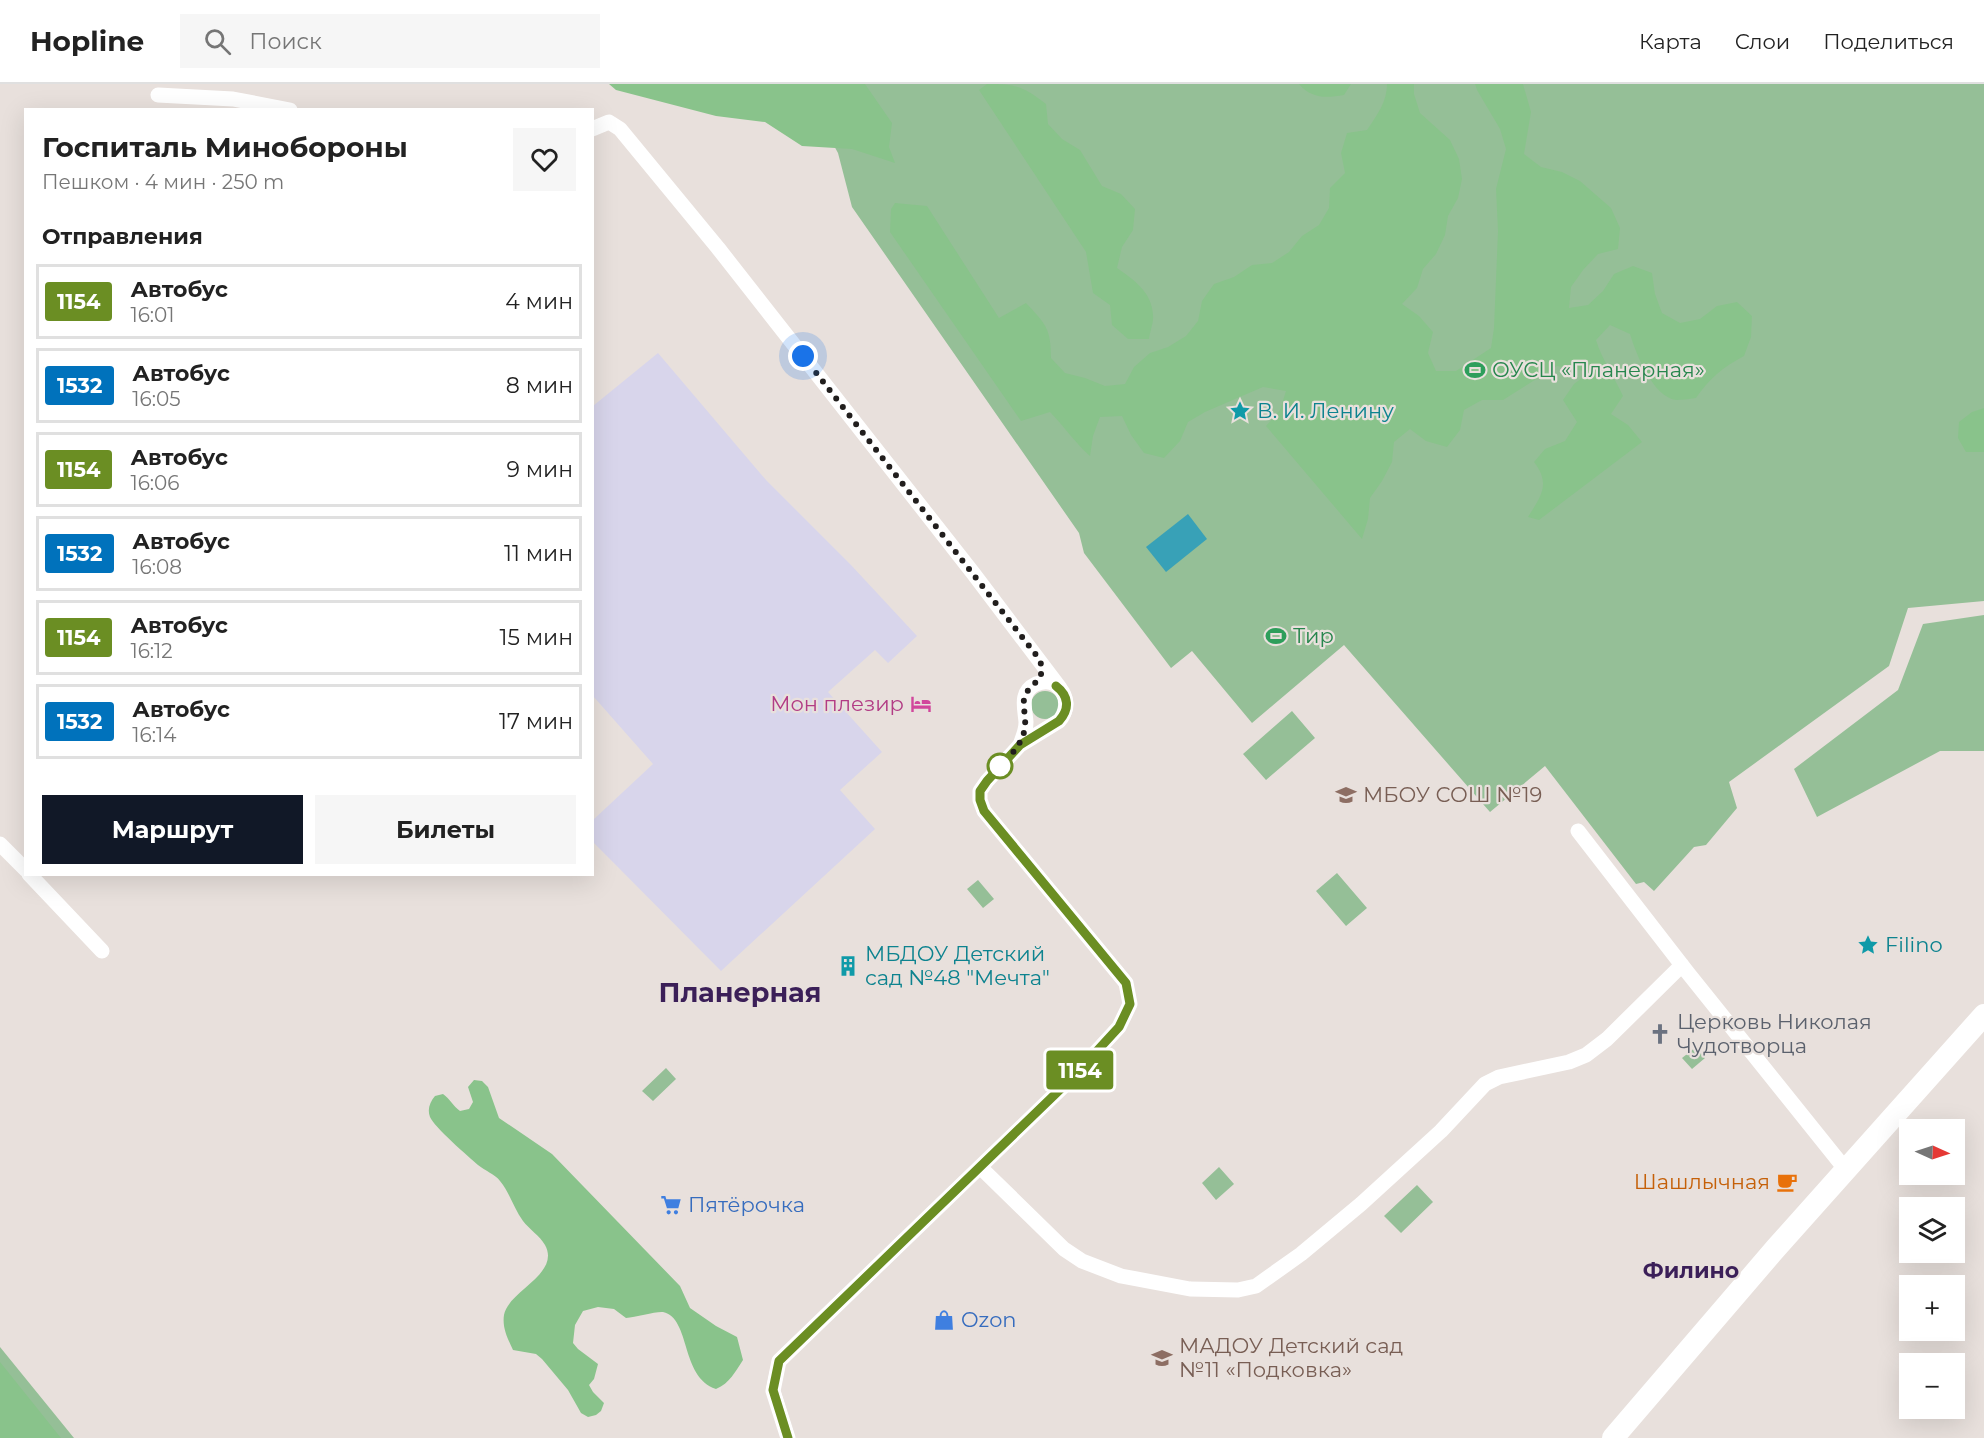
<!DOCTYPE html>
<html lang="ru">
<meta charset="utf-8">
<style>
:root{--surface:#fff;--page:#f6f6f6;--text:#222;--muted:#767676;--line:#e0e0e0;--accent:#111827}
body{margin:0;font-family:Montserrat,sans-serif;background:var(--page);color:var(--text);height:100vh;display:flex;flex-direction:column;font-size:22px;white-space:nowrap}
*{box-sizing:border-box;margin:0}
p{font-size:20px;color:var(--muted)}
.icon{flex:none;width:33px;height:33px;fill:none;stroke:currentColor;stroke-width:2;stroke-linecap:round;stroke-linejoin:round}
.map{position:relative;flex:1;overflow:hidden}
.drawer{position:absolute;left:24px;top:24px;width:570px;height:768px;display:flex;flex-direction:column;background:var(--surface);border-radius:0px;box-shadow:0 6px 24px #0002}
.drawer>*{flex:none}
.badge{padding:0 12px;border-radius:4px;font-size:21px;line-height:39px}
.needle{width:39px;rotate:93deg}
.tools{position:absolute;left:1899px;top:1035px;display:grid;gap:12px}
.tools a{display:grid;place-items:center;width:66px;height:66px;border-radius:0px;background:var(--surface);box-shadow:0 6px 24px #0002;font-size:30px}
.you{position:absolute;width:30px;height:30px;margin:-15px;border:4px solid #fff;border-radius:50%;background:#1a73e8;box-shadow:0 0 0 9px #1a73e833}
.map>.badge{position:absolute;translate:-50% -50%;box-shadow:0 0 0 3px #fff}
h2{padding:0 18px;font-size:22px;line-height:54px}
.round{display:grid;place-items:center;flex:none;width:63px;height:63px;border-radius:0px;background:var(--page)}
.head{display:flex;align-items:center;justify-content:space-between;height:102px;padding:0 18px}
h1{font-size:28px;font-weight:700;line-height:45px}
.button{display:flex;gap:12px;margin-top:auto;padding:12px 18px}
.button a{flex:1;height:69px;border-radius:0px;background:var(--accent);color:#fff;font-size:24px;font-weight:700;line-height:69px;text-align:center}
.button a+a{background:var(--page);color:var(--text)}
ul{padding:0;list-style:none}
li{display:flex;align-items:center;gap:18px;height:75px;margin:0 12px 9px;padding:0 6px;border:3px solid var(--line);border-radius:0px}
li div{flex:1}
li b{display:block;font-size:22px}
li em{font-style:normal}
li .badge{min-width:66px;font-weight:700;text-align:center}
header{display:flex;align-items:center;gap:36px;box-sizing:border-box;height:84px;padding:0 30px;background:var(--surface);border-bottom:2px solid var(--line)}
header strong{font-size:28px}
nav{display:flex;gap:33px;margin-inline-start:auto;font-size:21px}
.search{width:420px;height:54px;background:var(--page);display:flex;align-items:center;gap:15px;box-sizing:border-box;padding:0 21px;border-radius:0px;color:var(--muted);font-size:22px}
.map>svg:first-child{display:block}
</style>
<header>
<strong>Hopline</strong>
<div class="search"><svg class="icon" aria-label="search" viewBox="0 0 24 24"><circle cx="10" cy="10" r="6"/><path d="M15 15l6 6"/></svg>Поиск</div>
<nav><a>Карта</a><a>Слои</a><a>Поделиться</a></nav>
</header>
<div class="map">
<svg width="1984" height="1354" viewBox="0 0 1984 1354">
<rect width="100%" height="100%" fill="#e8e0dc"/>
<path fill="#d8d5eb" d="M658,269l108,127 85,85 66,71 -29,27 -13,-13 -47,42 54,60 -42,38 35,39 -154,142 -128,-129v-22l60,-56 -60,-68v-290z"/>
<path fill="#95bf97" d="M800,0h1184v517l-76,7 -19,58 -160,116 8,26 -31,37 -12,2 -40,44 -10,-9 -8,2 -91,-118 -55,46 -146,-167 -92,78 -60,-72 -21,17 -87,-115 -5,-20 -227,-326 -14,-54z
M1984,531v136h-44l-123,66 -23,-48 104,-79 25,-66z
M1031 621a14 14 0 1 1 28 0a14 14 0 1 1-28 0Z
M1292,627l23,27 -49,42 -23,-26z
M1337,789l30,35 -21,18 -30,-35z
M978,796l16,19 -11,9 -16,-19z
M1696,963l9,11 -13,11 -10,-11z
M666,984l10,11 -23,22 -11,-10z
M1219,1083l15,17 -18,16 -14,-17z
M1417,1101l16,17 -32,31 -17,-17z
M0,1263l74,91h-74z"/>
<path fill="#89c38b" d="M609,0h256l27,39 -3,24 6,16 -43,-14 -50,-3 -37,-24 -49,-6 -100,-26z
M987,0c29,0 36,2 59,20l2,20 14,15 18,11 22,36 19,8 14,15 -2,21 -11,17 -5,21c17,12 35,24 36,47 1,7 -3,16 -4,24h-21l-16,-14 -2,-20 -17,-12 -7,-41 -107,-162z
M1299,0h52l-7,11c-18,3 -32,4 -45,-11z
M1387,0h27v10l6,19 30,27 9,19 3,20 -4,19 -10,18 -3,19 -9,19 -13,15 -6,19 -15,16 17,12 14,16 -5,21 8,18h20l35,-23 3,-20 4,-97 -2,-42 10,-40 -6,-20 -23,-39 -2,-6h48l8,28 -7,42 17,13 21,5 18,9 31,27 9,20 -2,21 -20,5 -15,16 -12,17 -2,21 19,-3 15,-14 11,-17 19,-8 19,7 3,21 7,19 18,10 20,-4 17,-13 20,-4 15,14 -1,21 -7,19c-21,11 -35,23 -48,42 -7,1 -14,2 -20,2 -23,-3 -40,-46 -46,-66l-20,-9 -14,15c7,22 18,36 27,56l-12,18 17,11 14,17 -103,78 -11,-3c13,-21 23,-33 6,-55l11,-13 20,-8 12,-19 -14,-22 11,-16 16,-12 -33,-6 -54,34h-21l-18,10 -4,20 -13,17 -21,-6 -16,-12 -16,13 -2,20 -10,19 -12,17 -2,21 -6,20 -96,-113 14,-16 6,-19 -23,-4 -58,25 -17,10 -8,19 -16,17 -20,-5 -13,-18 -9,-19 -22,1 -7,19 -3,20c-15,-13 -26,-30 -40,-44l-29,9 -131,-189 1,-23 4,-6 32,3 72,112 27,-15c20,21 25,26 25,55l14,15 20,5 20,8 20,-2 9,-17 16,-14 18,-6 18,-11 12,-15 4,-20 12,-17 20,-7 18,-12 20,-2 17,-11 13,-16 17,-11 10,-17 1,-20 15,-15 -4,-20 6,-20 20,-3c10,-15 20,-28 20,-46z
M1984,324v44h-18l-8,-14 1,-16 13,-10z
M474,996l8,1 6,6 11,31 53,36 128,132 10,22 26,18 21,11 6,23c-8,12 -13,23 -27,29 -36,-12 -25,-71 -53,-77 -6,-1 -27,5 -37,6l-12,-9 -16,-2 -15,4 -8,14 -2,18 5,6 20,15 -4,15 -5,6 4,7 11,11 -3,8 -5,4 -8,2 -7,-4 -13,-23 -26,-31 -6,-5 -23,-4c-5,-11 -11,-22 -9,-35 4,-24 57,-41 41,-70 -5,-9 -16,-16 -22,-24 -9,-12 -13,-28 -23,-40 -5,-7 -15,-10 -22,-16 -9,-8 -44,-38 -48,-48 -3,-8 0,-15 5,-21l8,-2c7,5 10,12 17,17l9,-2 4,-7 -5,-15z
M0,1278l61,76h-61z"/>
<path fill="#38a1b7" d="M1188,430l19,25 -41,33 -20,-25z"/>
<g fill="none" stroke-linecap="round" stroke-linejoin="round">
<path stroke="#fff" stroke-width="15" d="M158,11l75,4 57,11
M592,45l17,-7 11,7 98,119 255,325 87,115
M1578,747l110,142 158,197
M0,760l26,26
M29,790l73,77
M980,1083l84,82 18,12 39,15 69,13 48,1 18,-4 45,-32 60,-50 80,-73 44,-47 14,-7 70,-15 17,-7 21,-16 75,-74
M788,1354l-15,-47 6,-30 294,-284 46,-50 11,-23 -4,-21 -142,-172 -4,-11v-9l7,-10 33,-36 39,-24c16,-18 1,-47 -23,-37 -17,8 -11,24 -10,38 0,9 -3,15 -6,23"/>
<path stroke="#fff" stroke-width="22" d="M1613,1354l163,-190 208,-233"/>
</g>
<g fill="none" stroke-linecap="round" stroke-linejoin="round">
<g stroke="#fff" stroke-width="14">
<path id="line" d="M788,1354l-15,-48 6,-29 294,-284 46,-50 11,-23 -4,-21 -142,-172 -4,-11v-9l7,-10 33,-36 39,-24c11,-12 10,-25 -3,-35"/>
</g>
<use href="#line" stroke="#6b8e23" stroke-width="9"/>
<path stroke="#211e1d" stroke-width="6" stroke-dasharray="0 10.8" d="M803,272l237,304c6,24 -8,19 -15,36 -3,8 0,15 0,23 2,21 -13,35 -25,47"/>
</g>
<defs>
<g id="stadium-bare" transform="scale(1.62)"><path d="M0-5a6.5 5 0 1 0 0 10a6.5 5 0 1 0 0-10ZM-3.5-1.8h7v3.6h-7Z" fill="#2e9e5b" stroke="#e8e0dc" stroke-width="2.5" paint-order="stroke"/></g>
<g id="sight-bare" transform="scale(1.62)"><path d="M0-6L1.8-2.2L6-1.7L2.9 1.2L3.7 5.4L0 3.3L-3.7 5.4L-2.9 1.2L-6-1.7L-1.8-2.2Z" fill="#0f9aa8" stroke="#e8e0dc" stroke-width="2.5" paint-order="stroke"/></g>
<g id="hotel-bare" transform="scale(1.62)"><path d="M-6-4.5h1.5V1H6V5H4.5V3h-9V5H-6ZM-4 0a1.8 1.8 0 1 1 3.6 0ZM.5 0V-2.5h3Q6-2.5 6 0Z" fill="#d1479c" stroke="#e8e0dc" stroke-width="2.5" paint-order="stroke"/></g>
<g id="school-bare" transform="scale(1.62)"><path d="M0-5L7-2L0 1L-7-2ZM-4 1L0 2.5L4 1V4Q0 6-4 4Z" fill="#8d6e63" stroke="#e8e0dc" stroke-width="2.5" paint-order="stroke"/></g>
<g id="building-bare" transform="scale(1.62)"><path d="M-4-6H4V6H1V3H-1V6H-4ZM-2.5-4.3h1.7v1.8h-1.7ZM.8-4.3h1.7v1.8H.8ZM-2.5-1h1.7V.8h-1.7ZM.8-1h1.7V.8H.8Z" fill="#0f9aa8" stroke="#e8e0dc" stroke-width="2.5" paint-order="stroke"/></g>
<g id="church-bare" transform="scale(1.62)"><path d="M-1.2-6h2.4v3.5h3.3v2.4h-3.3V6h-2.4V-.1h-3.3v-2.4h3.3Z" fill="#6b7280" stroke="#e8e0dc" stroke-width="2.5" paint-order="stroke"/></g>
<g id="cafe-bare" transform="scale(1.62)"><path d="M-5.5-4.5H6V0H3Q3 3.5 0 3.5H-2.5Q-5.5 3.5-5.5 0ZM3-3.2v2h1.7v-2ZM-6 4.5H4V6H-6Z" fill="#e8710a" stroke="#e8e0dc" stroke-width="2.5" paint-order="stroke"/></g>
<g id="supermarket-bare" transform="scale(1.62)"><path d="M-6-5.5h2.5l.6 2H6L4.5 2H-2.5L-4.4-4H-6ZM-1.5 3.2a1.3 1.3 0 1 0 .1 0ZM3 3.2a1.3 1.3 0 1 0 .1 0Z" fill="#3f7fe0" stroke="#e8e0dc" stroke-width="2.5" paint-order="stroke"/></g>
<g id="shop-bare" transform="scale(1.62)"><path d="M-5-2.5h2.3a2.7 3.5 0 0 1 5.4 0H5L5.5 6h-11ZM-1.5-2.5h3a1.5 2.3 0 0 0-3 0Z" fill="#3f7fe0" stroke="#e8e0dc" stroke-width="2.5" paint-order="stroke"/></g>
</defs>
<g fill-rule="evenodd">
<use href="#stadium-bare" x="1475" y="286"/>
<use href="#sight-bare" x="1240" y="327"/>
<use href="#stadium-bare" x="1276" y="552"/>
<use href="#hotel-bare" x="921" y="620"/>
<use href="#school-bare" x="1346" y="711"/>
<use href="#sight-bare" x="1868" y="861"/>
<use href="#building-bare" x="848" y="882"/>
<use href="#church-bare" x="1660" y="950"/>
<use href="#cafe-bare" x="1787" y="1098"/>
<use href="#supermarket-bare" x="671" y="1121"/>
<use href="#shop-bare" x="944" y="1236"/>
<use href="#school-bare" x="1162" y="1274"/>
</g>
<circle fill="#fff" stroke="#6b8e23" stroke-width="3" cx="1000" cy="682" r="12"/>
<g text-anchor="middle" stroke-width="4.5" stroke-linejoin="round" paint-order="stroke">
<g font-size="21" fill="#27864d" stroke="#e8e0dc" text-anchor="start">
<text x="1492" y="293">ОУСЦ «Планерная»</text>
<text x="1293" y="559">Тир</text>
</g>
<g font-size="21" fill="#0d838f" stroke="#e8e0dc" text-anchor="start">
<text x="1257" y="334">В. И. Ленину</text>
<text x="1885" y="868">Filino</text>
<text x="865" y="877">МБДОУ Детский<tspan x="865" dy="24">сад №48 "Мечта"</tspan></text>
</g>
<g font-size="21" fill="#b23c85" stroke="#e8e0dc" text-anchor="end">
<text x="904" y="627">Мон плезир</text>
</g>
<g font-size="21" fill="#785e54" stroke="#e8e0dc" text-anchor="start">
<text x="1363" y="718">МБОУ СОШ №19</text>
<text x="1179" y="1269">МАДОУ Детский сад<tspan x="1179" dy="24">№11 «Подковка»</tspan></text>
</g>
<g font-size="21" fill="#5b616d" stroke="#e8e0dc" text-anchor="start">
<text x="1677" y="945">Церковь Николая<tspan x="1677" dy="24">Чудотворца</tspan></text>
</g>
<g font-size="21" fill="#c56008" stroke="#e8e0dc" text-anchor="end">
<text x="1770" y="1105">Шашлычная</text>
</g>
<g font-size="21" fill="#366cbe" stroke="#e8e0dc" text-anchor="start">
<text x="688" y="1128">Пятёрочка</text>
<text x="961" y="1243">Ozon</text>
</g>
<g font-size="22" font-weight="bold" fill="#3b1f58" stroke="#e8e0dc">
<text x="1691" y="1194">Филино</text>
</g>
<g font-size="27" font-weight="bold" fill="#3b1f58" stroke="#e8e0dc">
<text x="740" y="918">Планерная</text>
</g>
</g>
</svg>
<div class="tools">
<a><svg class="needle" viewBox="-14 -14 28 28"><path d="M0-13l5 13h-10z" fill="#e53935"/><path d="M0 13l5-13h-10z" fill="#767676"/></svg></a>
<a><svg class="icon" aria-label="layers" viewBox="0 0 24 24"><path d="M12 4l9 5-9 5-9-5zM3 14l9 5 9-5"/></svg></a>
<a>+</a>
<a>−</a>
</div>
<div class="you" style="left:803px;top:272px"></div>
<b class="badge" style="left:1080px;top:986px;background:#6b8e23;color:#fff">1154</b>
<section class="drawer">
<div class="head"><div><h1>Госпиталь Минобороны</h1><p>Пешком · 4 мин · 250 m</p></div><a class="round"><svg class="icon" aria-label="heart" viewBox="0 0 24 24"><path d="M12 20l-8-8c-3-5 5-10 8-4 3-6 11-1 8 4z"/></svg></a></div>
<h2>Отправления</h2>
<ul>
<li><span class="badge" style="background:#6b8e23;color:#fff">1154</span><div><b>Автобус</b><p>16:01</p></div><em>4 мин</em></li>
<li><span class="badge" style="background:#0072bc;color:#fff">1532</span><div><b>Автобус</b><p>16:05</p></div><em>8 мин</em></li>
<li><span class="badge" style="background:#6b8e23;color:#fff">1154</span><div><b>Автобус</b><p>16:06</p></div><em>9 мин</em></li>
<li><span class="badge" style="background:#0072bc;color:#fff">1532</span><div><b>Автобус</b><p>16:08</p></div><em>11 мин</em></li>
<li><span class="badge" style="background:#6b8e23;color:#fff">1154</span><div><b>Автобус</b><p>16:12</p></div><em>15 мин</em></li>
<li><span class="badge" style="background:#0072bc;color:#fff">1532</span><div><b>Автобус</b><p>16:14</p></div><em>17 мин</em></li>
</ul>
<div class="button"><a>Маршрут</a><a>Билеты</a></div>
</section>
</div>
